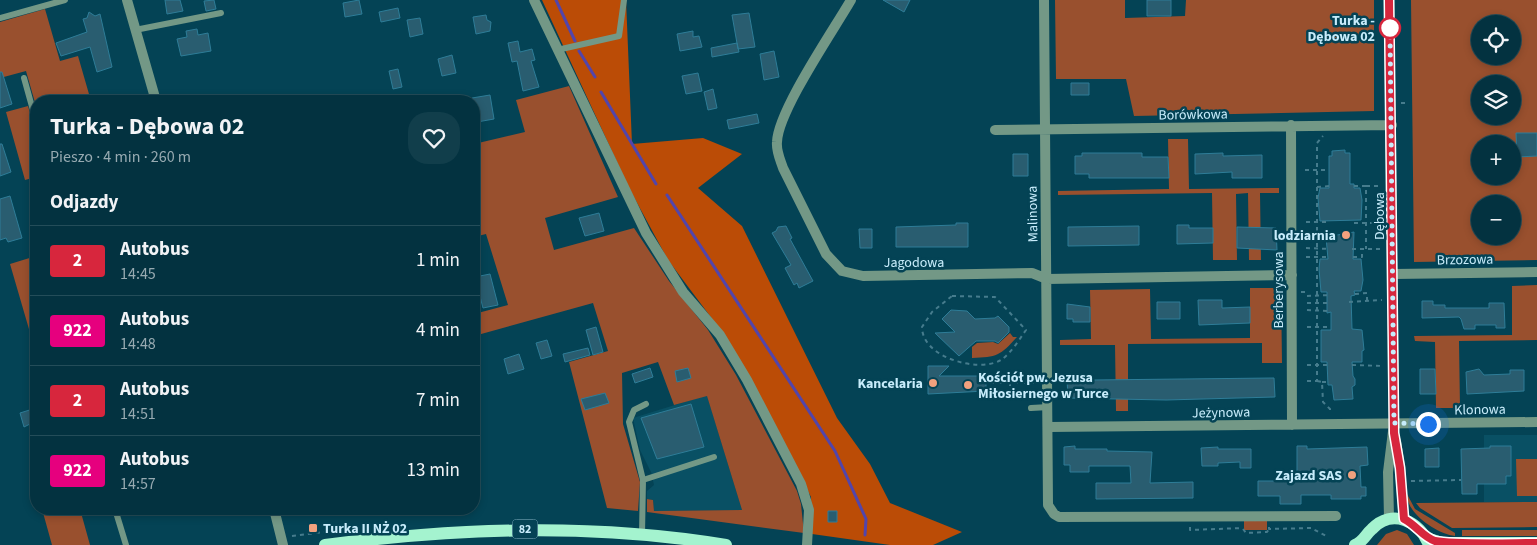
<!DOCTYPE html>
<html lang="pl">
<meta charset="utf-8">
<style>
:root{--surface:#033240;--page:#113e4b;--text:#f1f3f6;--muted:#97aab1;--line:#244d59}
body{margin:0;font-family:"Source Sans 3",sans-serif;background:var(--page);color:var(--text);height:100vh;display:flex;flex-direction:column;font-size:19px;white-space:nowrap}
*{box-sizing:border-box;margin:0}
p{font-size:16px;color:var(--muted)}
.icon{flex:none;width:28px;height:28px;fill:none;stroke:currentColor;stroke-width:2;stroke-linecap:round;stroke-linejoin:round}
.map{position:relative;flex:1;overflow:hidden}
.side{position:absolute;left:30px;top:95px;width:450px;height:420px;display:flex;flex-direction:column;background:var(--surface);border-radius:20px;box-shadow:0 2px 8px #0003,0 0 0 1px var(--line)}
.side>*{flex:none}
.badge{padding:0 10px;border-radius:4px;font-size:18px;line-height:32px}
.controls{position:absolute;left:1471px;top:15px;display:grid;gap:10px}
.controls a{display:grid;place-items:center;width:50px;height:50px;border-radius:50%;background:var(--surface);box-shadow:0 2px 8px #0003,0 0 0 1px var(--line);font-size:25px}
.you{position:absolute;width:25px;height:25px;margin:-12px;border:4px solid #fff;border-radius:50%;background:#1a73e8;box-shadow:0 0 0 8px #1a73e833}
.map>.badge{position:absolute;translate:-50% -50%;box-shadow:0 0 0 2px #fff}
h2{padding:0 20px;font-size:19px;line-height:45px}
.round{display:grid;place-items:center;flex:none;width:52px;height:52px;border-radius:20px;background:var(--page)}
.overview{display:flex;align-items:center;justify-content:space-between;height:85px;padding:0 20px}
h1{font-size:24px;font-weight:700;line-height:38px}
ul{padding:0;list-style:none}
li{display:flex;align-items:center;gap:15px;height:70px;padding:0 20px;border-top:1px solid var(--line)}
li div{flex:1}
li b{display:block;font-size:19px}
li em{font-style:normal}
li .badge{min-width:55px;font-weight:700;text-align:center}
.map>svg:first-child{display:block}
</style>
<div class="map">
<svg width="1537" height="545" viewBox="0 0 1537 545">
<rect width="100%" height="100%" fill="#044355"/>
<path fill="#095064" d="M707,395l35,115 -88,1 -1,-11 -6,-1v-8l7,-6 -3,-13 -11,-22 -7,-32z
M1484,435h53v67h-53z"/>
<path fill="#99502e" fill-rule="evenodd" d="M1055,0h70v18l60,-2 1,-16h188v111l-240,5 -8,-37h-70z
M1411,0h126v260l-123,2zM1480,24h32v32h-32zM1480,84h32v32h-32zM1480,144h32v32h-32zM1480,204h32v32h-32z
M45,9l15,52 18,-5 13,45h-55v5l-10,-35 -26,7v-56z
M569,86l49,111 -73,21 9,32 80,-22 35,53 39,49 28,45 61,116 4,13 3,29 -157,-21v-13l6,1 1,11 88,-1 -35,-114 -33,9 -16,-43 -36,11 1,51 17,58 -2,29 -31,-3 -38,-146 39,-11 -15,-48 -119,33v-22l34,-9 -22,-71 -12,3v-93l51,-12 -9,-32z
M28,106l8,28v43l-11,3 -19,-68z
M1168,139h20l1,50 90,-1v5h-19l1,67h-12l-1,-67 -12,1 1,66h-24l-1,-67 -154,2v-4l111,-2z
M36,256v78l-5,2 -21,-72z
M1537,285v55l-78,1 1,67h-24l-1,-66 -20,-1 -1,-5 98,-1v-49z
M1250,288h31l1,75h-20v-20l-134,1v67h-12l-1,-66h-55v-5l31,-1 -1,-49 60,-1 1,50 99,-1z
M1010,333l3,4h4c-17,19 -20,20 -45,21v-11l5,-4 16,-1 5,2z
M1516,459h21v37h-20z
M1407,494l8,15 40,24v3c-18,-2 -49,-23 -48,-42z
M1537,502v25l-85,1 -32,-20 -4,-5z
M42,509h38l10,36h-38z
M1244,520h23v10h-23z
M1397,530l10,4 7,11h-37l9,-11z
M1462,530h75v6h-75z"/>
<path fill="#bb4c06" d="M542,0h84l6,144 71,-6 39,16 -44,34 44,38 95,192 33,46 20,39 72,29 -29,13h-43l-78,-11 -1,-37 -53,-104 -45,-73 -45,-60 -39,-72z"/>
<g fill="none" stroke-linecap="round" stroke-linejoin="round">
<path stroke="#5245ab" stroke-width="3" d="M556,0l19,41
M579,51l16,26
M601,92l55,92
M667,195l168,256 31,68 -1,16"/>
</g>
<path fill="#295d70" stroke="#2e7d98" d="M165,0h15l3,11 -16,3z
M214,0l2,9 -10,2 -2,-10z
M359,0l3,14 -17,3 -2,-14z
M883,0h27l-6,12z
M1147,0h24v16h-24z
M398,8l2,10 -19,4 -2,-10z
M89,12l6,4 5,-2 12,53 -15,5 -7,-25 -29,9 -5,-13 31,-11 -4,-13 4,-1z
M749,13l6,34 -17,2 -6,-34z
M486,15l1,5 4,2 -1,9 -14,3 -3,-17z
M420,18l3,16 -13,3 -3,-17z
M197,29l1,6 10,-2 3,18 -30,5 -4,-17 10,-2 -1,-6z
M693,31v6l6,-1 3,11 -22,4 -3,-17z
M518,41l2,11 12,-3 3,11 -4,1 8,26 -16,4 -6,-30 -5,1 -4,-19z
M737,43l2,9 -27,5 -1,-9z
M774,51l5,26 -15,3 -4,-26z
M452,55l4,18 -14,3 -4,-17z
M398,69l4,18 -9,2 -4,-18z
M0,72h2l10,32 -12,4z
M698,73l4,18 -16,3 -4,-18z
M1071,83h18v12h-18z
M713,89l4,19 -9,2 -4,-18z
M490,95l4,24 -17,3 -5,-24z
M757,114l2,9 -30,6 -2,-9z
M1516,133h21v23l-20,1z
M0,144h2l9,28 -11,4z
M1345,150v3h5v31h4v4h6l2,12 -1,20 -41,1 -2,-23 2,-10h9v-32h3v-5z
M1082,153h60v4h26l1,21h-80v-4h-14v-18h7z
M1223,153v3l39,-1v23h-30v-6l-37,2v-20z
M1013,154h15v22h-15z
M10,196l12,42 -14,4 -2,-4 -6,2v-41z
M599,213l5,18 -19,5 -6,-18z
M956,223h12v24h-72v-20l60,-2z
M1177,225h12v3h24v15l-36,1z
M786,226l6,12 -2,1 23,42 -14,7 -2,-5 -3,2 -9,-17 6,-3 -19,-32 4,-2 2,-4z
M1139,226v19l-71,1v-19z
M1237,227l39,1 1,22 -40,-2z
M859,229h13v19h-12z
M1354,232l-1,27h8l2,21 -2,11h-7l1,4 -4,1 1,33 10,1 2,20 -2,1v11h-10l1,14 2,3v6l-3,2 1,12 -19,1 -2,-15h-4l-1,-23h-6v-32h10v-18l-4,1v-21h-6l-2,-23 1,-10h8l-2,-22z
M490,274l8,31 -15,3 -8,-31z
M1198,300h24v8l28,-1v16l-51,2z
M1422,301h11v4h12v3h44v-5h15l1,25h-9v-3h-21v4h-11l-3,-10 -2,-2 -37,1z
M1157,302h23v17h-23z
M1067,304l23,3v15h-17v-3h-6z
M951,310l16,1 8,8 20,-1 3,-2 11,11v5l-11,11 -3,-2h-19l-17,15 -24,-23 20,-1 -13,-13z
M596,327l7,25 -10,3 -7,-25z
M547,340l5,16 -11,3 -5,-16z
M588,348l2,7 -25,7 -2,-8z
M519,354l5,15 -16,5 -4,-15z
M928,366h21l-10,10h47v15l-58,3z
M650,368l3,9 -18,6 -3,-9z
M688,368l3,10 -14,4 -2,-11z
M1420,369h15l1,25h-16z
M1479,369l5,6 26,-1v-4h14v21l-57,3 -1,-22z
M1091,378l1,2 182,-2 1,19 -109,3 -98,-2 -1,-19z
M605,393l4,10 -24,7 -4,-11z
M691,404l13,43 -47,12 -16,-41z
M36,408v13l-12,6 -4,-14z
M1075,446v3h32v2l45,1 -2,31 43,-1v16l-97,1v-16h35l-1,-17h-41v6h-19v-7h-6v-18z
M1297,446h10v3l60,-2 1,18 -8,1 1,21h5v9h-5v3h-30v-4h-30v9h-21v-8h-22v-15h39z
M1490,446h21v30h-5v8h-29v10h-15l-1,-45 29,-1z
M1218,447v2h33v19h-11v-6l-22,1v3h-16l-1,-18z
M1439,448v19h-14v-18z
M828,511h9v11h-9z"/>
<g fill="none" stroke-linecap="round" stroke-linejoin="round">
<path stroke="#467c8d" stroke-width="2" stroke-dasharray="4 4" stroke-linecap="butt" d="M1401,103h6
M1305,170h24
M1354,186h12v63
M1366,186h12
M1317,187l13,-1
M1306,222h24
M1354,223h24
M1306,241h20
M1306,248l24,1
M1352,249h29
M1306,257h24
M1353,257h9v-8
M1301,292h6
M1355,294l12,-1v8
M952,296l43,1 31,33c-7,10 -15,23 -25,30 -22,13 -79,-2 -79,-33l10,-15z
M1307,296l23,-1
M1349,302l33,-2
M1307,303h24
M1307,310l20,1
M1307,327h24
M1307,365h24
M1352,365l32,1
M1307,381h10v-238l6,-7
M1317,381l5,1 1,20 7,7v5
M1322,382h6
M990,383h48
M1010,394v-11
M1411,481l50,-1
M309,524l1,10
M1190,527v3l53,-2
M1269,527v2l42,-1 17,9
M1243,529l3,4 21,-1 2,-3
M292,536l32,-4"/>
<path stroke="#739886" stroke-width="6" d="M0,18l65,-18
M135,30l86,-17
M557,50l62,-14 5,-36
M24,78l12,43
M1031,408l18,-1
M643,480l-14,-58 5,-12 12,-6
M115,509l11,36
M642,534l1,-54 71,-23"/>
<path stroke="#739886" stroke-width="10" d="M127,0l29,101
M534,0l112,233 37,59 37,43 27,45 54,104 8,26 -2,35
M851,0c-18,31 -73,111 -74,142 -1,9 3,17 6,26l43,86 16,17 21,5 169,-3 15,6 245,-4
M1044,0l4,505 6,9 5,3 277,-1
M1291,125l1,300
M995,130l397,-5
M1394,274l143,-2
M1049,427l488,-5
M1396,441l4,27 4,51
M274,509l9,36
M1389,518l-1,-46 6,-49 -5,-423"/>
<path stroke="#a4f3cf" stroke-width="12" d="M1426,538l16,5h95
M325,545c134,-17 267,-22 401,0
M1355,545c9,-4 10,-10 17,-16 20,-21 48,-8 57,16"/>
</g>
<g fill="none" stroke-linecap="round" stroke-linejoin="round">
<g stroke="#fff" stroke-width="11">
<path id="line" d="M1389,0l5,433 6,35 4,51c12,6 19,18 31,22 21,4 77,2 102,2"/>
</g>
<use href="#line" stroke="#d7263d" stroke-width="8"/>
<path stroke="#c7ecfb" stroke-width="5" stroke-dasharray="0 9" d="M1390,28l4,395 34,1"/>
</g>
<circle fill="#fff" stroke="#d7263d" stroke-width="2.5" cx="1390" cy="28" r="10"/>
<g fill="#f2a17e" stroke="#044355" stroke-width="2">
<circle cx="1346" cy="235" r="5"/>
<circle cx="933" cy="383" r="5"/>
<circle cx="968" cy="385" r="5"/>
<circle cx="1352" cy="475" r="5"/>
<rect x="308" y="523" width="10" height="10" rx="2.5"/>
</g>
<g text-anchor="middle" stroke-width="5" stroke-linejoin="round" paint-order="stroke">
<rect fill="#044355" stroke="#8cb9c9" stroke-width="1" x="512.5" y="519.5" width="25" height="19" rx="4"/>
<g font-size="12" font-weight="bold" fill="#c7ecfb">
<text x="525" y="533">82</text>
</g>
<g font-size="14" font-weight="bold" fill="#c7ecfb" stroke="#044355" text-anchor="end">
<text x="1375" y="25">Turka -<tspan x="1375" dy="16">Dębowa 02</tspan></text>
</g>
<g font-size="14" fill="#c7ecfb" stroke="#044355">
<text transform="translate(1193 114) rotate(-1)" y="5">Borówkowa</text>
<text transform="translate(1032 214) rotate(-91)" y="5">Malinowa</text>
<text transform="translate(1379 216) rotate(-90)" y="5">Dębowa</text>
<text transform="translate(1465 259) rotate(-1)" y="5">Brzozowa</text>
<text x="914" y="267">Jagodowa</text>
<text transform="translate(1278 290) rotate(-90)" y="5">Berberysowa</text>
<text transform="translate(1480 409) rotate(-1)" y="5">Klonowa</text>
<text transform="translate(1221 412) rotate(-1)" y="5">Jeżynowa</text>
</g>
<g font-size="14" font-weight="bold" fill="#c7ecfb" stroke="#044355" text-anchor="end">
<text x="1336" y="240">lodziarnia</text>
<text x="978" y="382" text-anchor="start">Kościół pw. Jezusa<tspan x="978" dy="16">Miłosiernego w Turce</tspan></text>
<text x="923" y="388">Kancelaria</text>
<text x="1342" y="480">Zajazd SAS</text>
<text x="323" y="533" text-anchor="start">Turka II NŻ 02</text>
</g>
</g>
</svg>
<div class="controls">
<a><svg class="icon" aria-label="locate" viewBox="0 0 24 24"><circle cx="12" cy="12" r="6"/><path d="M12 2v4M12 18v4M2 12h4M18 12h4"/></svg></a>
<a><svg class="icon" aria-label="layers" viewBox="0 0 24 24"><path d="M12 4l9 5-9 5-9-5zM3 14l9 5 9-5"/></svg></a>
<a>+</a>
<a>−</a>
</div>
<div class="you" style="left:1428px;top:424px"></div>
<section class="side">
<div class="overview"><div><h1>Turka - Dębowa 02</h1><p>Pieszo · 4 min · 260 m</p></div><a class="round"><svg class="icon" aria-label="heart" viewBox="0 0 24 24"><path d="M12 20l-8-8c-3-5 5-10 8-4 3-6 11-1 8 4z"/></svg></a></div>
<h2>Odjazdy</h2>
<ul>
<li><span class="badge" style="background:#d7263d;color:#fff">2</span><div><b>Autobus</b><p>14:45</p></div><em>1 min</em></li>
<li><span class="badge" style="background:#e6007e;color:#fff">922</span><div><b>Autobus</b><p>14:48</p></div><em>4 min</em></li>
<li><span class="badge" style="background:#d7263d;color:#fff">2</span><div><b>Autobus</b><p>14:51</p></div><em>7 min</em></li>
<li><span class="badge" style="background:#e6007e;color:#fff">922</span><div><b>Autobus</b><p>14:57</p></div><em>13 min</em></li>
</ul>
</section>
</div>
